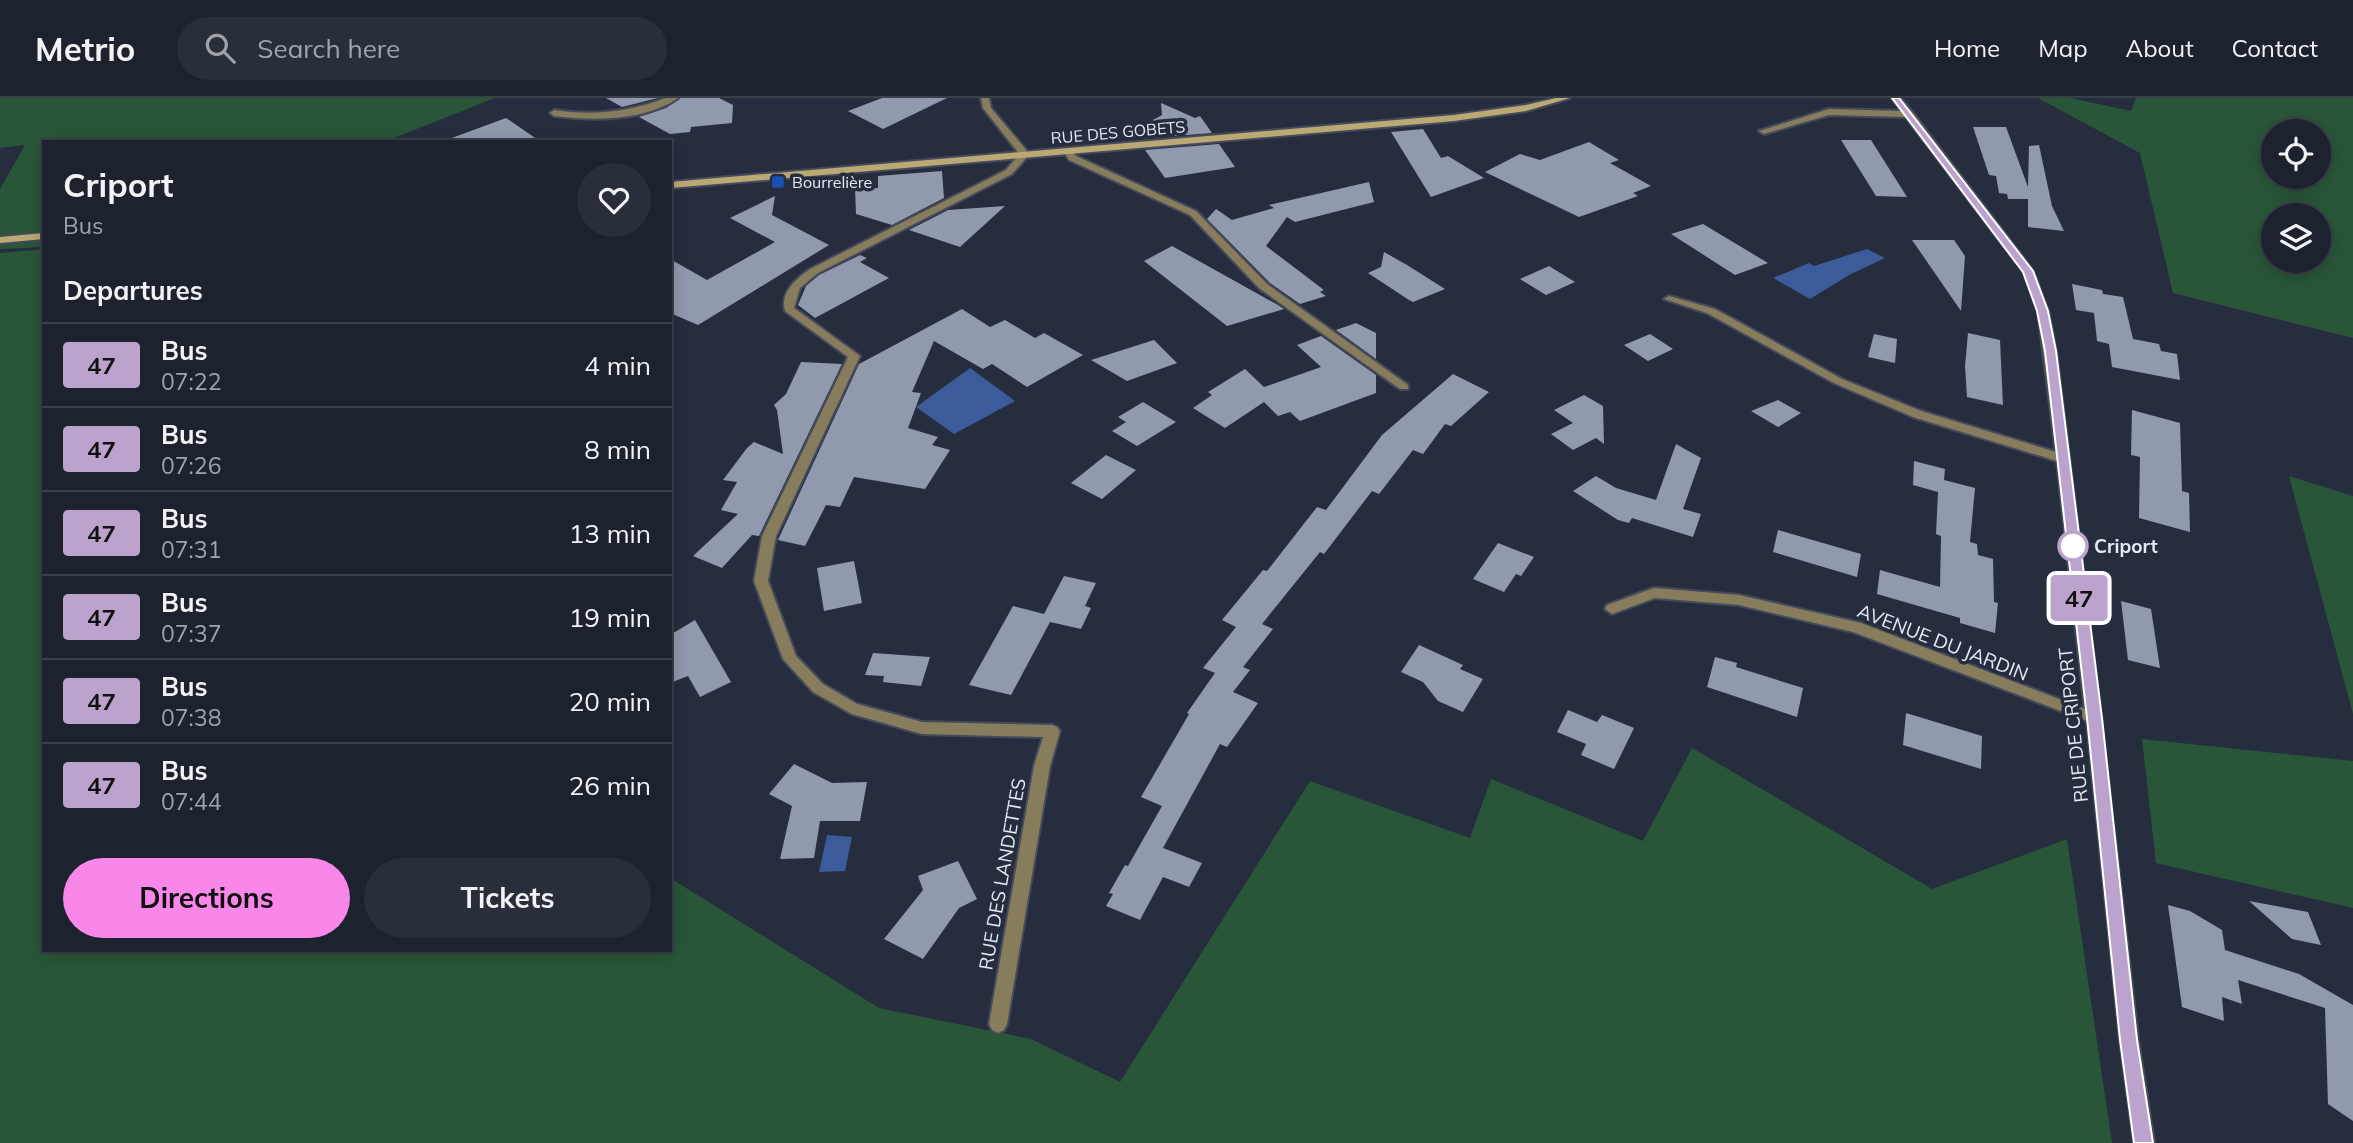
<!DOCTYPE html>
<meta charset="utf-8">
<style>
:root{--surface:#1c222e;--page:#292f3a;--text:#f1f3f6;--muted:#a0a4aa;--line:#3a3f4a;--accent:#f987e9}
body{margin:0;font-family:Mulish,sans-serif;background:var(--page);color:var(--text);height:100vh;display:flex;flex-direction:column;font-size:26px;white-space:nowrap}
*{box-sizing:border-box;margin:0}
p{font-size:23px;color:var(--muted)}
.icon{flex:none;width:38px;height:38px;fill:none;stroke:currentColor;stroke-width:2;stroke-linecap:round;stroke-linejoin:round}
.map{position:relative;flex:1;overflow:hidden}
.panel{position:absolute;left:42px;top:42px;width:630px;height:812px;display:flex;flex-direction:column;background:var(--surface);border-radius:0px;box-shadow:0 4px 18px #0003,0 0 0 2px var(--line)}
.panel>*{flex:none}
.badge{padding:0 14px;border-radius:5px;font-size:24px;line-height:46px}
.controls{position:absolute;left:2261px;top:21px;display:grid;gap:14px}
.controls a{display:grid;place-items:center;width:70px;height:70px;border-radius:50%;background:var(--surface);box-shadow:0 4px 18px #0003,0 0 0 2px var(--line);font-size:35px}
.map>.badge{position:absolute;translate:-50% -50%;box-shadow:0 0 0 4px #fff}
h2{padding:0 21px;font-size:26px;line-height:63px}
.round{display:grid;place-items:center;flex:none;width:74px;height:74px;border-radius:37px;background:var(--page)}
.summary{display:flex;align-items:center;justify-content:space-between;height:119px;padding:0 21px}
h1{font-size:33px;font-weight:700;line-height:52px}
.button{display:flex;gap:14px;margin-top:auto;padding:14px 21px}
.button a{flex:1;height:80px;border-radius:42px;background:var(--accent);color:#111;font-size:28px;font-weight:700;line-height:80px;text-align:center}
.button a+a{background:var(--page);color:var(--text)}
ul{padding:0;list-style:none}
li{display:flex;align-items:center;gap:21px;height:84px;padding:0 21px;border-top:2px solid var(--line)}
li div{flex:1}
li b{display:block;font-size:26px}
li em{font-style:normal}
li .badge{min-width:77px;font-weight:700;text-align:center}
header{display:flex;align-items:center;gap:42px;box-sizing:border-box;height:98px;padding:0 35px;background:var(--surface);border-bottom:2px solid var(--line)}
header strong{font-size:33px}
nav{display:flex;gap:38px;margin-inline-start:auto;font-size:24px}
.search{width:490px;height:63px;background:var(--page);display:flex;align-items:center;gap:18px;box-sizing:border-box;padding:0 24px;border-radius:38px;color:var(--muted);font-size:26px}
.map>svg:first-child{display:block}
</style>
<header>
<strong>Metrio</strong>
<div class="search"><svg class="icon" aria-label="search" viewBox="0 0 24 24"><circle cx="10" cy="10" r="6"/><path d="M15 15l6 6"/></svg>Search here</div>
<nav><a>Home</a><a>Map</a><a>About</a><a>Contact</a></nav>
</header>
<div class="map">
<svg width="2353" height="1045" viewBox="0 0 2353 1045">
<rect width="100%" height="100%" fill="#262d3e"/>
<path fill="#295638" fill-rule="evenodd" d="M0,0h495l-111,44h-340v105l-44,2v-60l25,-44 -25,3z
M2038,0h33l60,13 5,-13h217v240l-180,-45 -33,-140zM2319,33v46h-46v-46zM2273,117h46v46h-46z
M44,151v701h626v-72l209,130 152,31 89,43 190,-301 160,57 21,-59 152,62 49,-93 240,141 135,-50 45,304h-2112v-890z
M2289,378l64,20v218z
M2142,641l211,22v147l-197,-45z"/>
<path fill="#3c5b9a" d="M1867,151l18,9 -36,17 -39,24 -37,-21 36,-15 5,3z
M970,270l45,33 -61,33 -38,-27z
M827,737l25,2 -7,34 -26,1z"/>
<path fill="#9199af" d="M606,0h52l-36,9z
M680,0h39l14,7 -1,18 -41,4 -1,5 -20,2 -31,-17 27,-9z
M882,0h65l-64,31 -35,-18z
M1161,5l34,15 5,-2 12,17 -75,6 -6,-7 31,-17z
M506,20l35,24h-91l-1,-3z
M1973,29h33l22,60 1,-41 10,-1 13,61 12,25 -36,-4v-28h-20l-1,-5 -8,-1 -3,-17 -7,-1z
M1423,31l18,29 7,-2 36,22 -53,19 -40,-65z
M1841,42h30l36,57 -31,-1z
M1589,44l30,18 -9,3 41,23 -18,7 5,3 -59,21 -94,-45 35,-18 20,6z
M1219,46l16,23 -70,11 -20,-28z
M942,73l2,27 -52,27 -36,-11 -1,-25 23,-1v-12z
M1369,84l5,20 -79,20 -8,-5 -21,29 58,44 -4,2 6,4 -26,8 -30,-21 -63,-64 9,-10 16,11 42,-12 -5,-3z
M775,98l-3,19 57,30 -131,80 -28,-12v-54l37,21 68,-38 -45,-24z
M1005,108l-45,41 -51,-17 39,-20z
M1703,126l65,39 -33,12 -64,-41z
M1912,142h42l11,16 -4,55z
M1172,148l106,59 6,4 -57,17 -83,-65z
M1384,154l23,13 38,24 -32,13 -4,-2 -41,-27 13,-6z
M860,157l7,3 -7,4 29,16 -74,40 -17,-13 8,-19 13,-11z
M1549,168l26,16 -29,13 -26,-16z
M2072,186l30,6 1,4 20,3 10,42 26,5 2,7 16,3 3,26 -68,-13 -3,-23 -12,-3 -3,-28 -18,-3z
M962,211l28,18 15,-7 30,18 9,-5 39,22 -56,32 -35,-23 -9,5 -49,-28 -22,51 9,1 -13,35 30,9 -6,8 18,5 -25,39 -71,-12 -14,30 -14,-2 -21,41 -27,-6 81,-176z
M1356,225l20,10v26l-40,-29z
M1968,235l32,7 3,65 -36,-8 -2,-31z
M1650,236l23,15 -25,12 -24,-16z
M1874,236l23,5 -2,24 -27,-6z
M1321,238l55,39v18l-76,28 -10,-9 -12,4 -14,-14 -39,26 -32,-20 19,-13 -4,-3 37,-23 19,18 57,-20 -24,-22z
M1154,242l23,23 -50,18 -36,-21z
M801,264l41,2 -83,172 -7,-1 -30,33 -29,-12 45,-42 -17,-4 16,-28 -14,-2 24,-32 7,-6 29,12 -6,-44 -3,-5 12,-11z
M1453,276l36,18 -38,34 -6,-2 -22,30 -10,-4 -34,44 -7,-3 -48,63 -4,-2 -58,72 11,5 -30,38 7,3 -17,22 25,11 -31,44 -7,-3 -57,104 39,15 -13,24 -26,-10 -23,43 -34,-14 7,-12 -4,-1 16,-28 3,1 34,-60 -21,-9 48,-83 -2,-1 28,-40 -12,-5 33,-41 -14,-7 41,-50 4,1 50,-64 9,3 56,-75z
M1584,297l19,11 1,38 -8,-6 -23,12 -22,-16 22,-11 -19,-13z
M1778,302l23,13 -23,14 -27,-16z
M1143,304l33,20 -39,24 -25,-15 14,-9 -8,-5z
M2132,312l48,13 2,68 7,2 1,39 -51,-14 1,-61 -9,-2z
M1676,346l25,14 -18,51 18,5 -8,23 -61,-19 -3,5 -11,-3 -45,-29 23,-15 20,12 40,12z
M1106,357l30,15 -34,29 -31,-16z
M1914,363l31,8 -1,11 31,8 -5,54 7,2 1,11 15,4 1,43 4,1 -3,30 -35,-10v-5l-83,-24 3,-24 60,17 1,-51 -5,-2 2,-42 -25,-7z
M1778,432l83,24 -4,23 -84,-25z
M1498,445l36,14 -13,19 -5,-2 -12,18 -31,-13z
M854,463l8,42 -38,8 -7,-43z
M1064,478l32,7 -11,23 6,2 -10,21 -31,-7 -39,73 -42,-10 44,-79 31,8z
M2121,503l30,8 9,59 -32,-8z
M695,522l36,62 -31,15 -12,-21 -18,7v-48z
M1419,547l44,20 -3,4 23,10 -20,33 -25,-11 -15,-19 -22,-10z
M873,555l57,4 -9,29 -38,-4 1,-6 -19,-1z
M1715,559l22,6 -1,4 67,21 -6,29 -90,-30z
M1568,612l29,12 5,-7 32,13 -20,41 -33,-14 5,-11 -29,-12z
M1906,615l76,23 -1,33 -78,-24z
M794,666l38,19 35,-1 -7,39h-40l-6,37 -34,1 12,-53 -23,-12z
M958,763l19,38 -18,9 -36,51 -39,-20 39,-49 -5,-14z
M2249,803l59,11 13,33 -29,-6z
M2168,807l22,6 32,19 3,20 74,24 54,31v116l-25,-17 -3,-96 -87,-28 4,24 -20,-7 2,24 -42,-14z"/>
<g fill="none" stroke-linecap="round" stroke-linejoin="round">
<g stroke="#454b5b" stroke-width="4">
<path id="minor" d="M666,0h12c-33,23 -85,23 -124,18l-4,-3 4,-3c40,6 74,2 112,-12z
M981,0h8l2,10 36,43v6l-15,17 -194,99 -18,15 -6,20 66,48 -84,180 -8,45 28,75 27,28 34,20 65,18 130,3 5,2 3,4 -10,35 -43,258 -3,6 -6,3 -6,-3 -3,-6 45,-258 9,-29 -121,-3 -70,-20 -39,-22 -30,-33 -29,-78 8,-45 86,-179 -63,-46c-5,-19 11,-32 25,-42l196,-99 11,-13v-6l-34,-43z
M1892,0h8l12,14 121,159 15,40 8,40 45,367 37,322 16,103h-20l-14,-103 -33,-319 -234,-89 -114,-27 -84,-7 -43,16 -7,-5 2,-4 47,-17 85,7 122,28 224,86 -28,-248 -144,-44 -79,-34 -127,-70 -43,-14 5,-3 46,13 127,70 79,32 135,41 -18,-141 -15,-40 -117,-154 -77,-2 -65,19 -5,-3 70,-22 73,2z
M1066,52h6l4,6 120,55 71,73 141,101v4h-8l-141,-101 -69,-73 -121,-55 -5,-8z"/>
</g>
<g stroke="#454b5b" stroke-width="4">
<path id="secondary" d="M1556,0h14l-44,13 -72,10 -784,67v-6l784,-67 72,-10z
M44,135v6l-44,4v-6z"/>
</g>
<use href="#minor" fill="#877c5c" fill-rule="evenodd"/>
<use href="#secondary" fill="#bba974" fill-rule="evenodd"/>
</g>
<path fill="#bca3ce" stroke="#fff" stroke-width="2" d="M1892,0h7l134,173 15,40 8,40 46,367 35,322 16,103h-19l-14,-103 -33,-322 -42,-367 -8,-40 -14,-39z"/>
<rect fill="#1a4fb4" stroke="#262d3e" stroke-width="2.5" x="771" y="77" width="14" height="14" rx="3.5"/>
<circle fill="#fff" stroke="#bca3ce" stroke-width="3.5" cx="2073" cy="448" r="14"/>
<g text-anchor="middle" stroke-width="7" stroke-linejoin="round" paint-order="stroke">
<g font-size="16" fill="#e5e9f5" stroke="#262d3e">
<text transform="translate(1118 34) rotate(-5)" y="6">RUE DES GOBETS</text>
</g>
<g font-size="16" fill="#e5e9f5" stroke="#262d3e" text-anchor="start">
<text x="792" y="90">Bourrelière</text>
</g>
<g font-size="19" font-weight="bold" fill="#e5e9f5" stroke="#262d3e" text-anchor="start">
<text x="2094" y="455">Criport</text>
</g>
<g font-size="19" fill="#e5e9f5" stroke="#262d3e">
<text transform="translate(1943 544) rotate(21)" y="7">AVENUE DU JARDIN</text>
<text transform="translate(2073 627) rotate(-96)" y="7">RUE DE CRIPORT</text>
<text transform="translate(1002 776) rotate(-80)" y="7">RUE DES LANDETTES</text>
</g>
</g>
</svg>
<div class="controls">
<a><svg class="icon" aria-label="locate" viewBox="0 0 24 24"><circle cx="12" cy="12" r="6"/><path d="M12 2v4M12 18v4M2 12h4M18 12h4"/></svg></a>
<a><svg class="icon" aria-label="layers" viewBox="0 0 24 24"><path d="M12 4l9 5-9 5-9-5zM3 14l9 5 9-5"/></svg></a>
</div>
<b class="badge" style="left:2079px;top:500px;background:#bca3ce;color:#111">47</b>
<section class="panel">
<div class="summary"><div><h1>Criport</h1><p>Bus</p></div><a class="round"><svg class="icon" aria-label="heart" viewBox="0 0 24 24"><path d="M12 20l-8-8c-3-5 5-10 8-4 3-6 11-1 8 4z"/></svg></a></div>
<h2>Departures</h2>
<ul>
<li><span class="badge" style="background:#bca3ce;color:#111">47</span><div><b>Bus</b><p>07:22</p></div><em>4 min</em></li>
<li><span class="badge" style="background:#bca3ce;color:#111">47</span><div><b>Bus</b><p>07:26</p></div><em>8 min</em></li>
<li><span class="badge" style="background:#bca3ce;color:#111">47</span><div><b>Bus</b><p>07:31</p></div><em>13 min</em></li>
<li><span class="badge" style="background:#bca3ce;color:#111">47</span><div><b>Bus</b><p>07:37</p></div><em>19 min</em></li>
<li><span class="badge" style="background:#bca3ce;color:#111">47</span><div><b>Bus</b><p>07:38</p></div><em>20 min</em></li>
<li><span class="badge" style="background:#bca3ce;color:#111">47</span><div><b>Bus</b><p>07:44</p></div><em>26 min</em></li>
</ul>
<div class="button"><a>Directions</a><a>Tickets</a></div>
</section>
</div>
